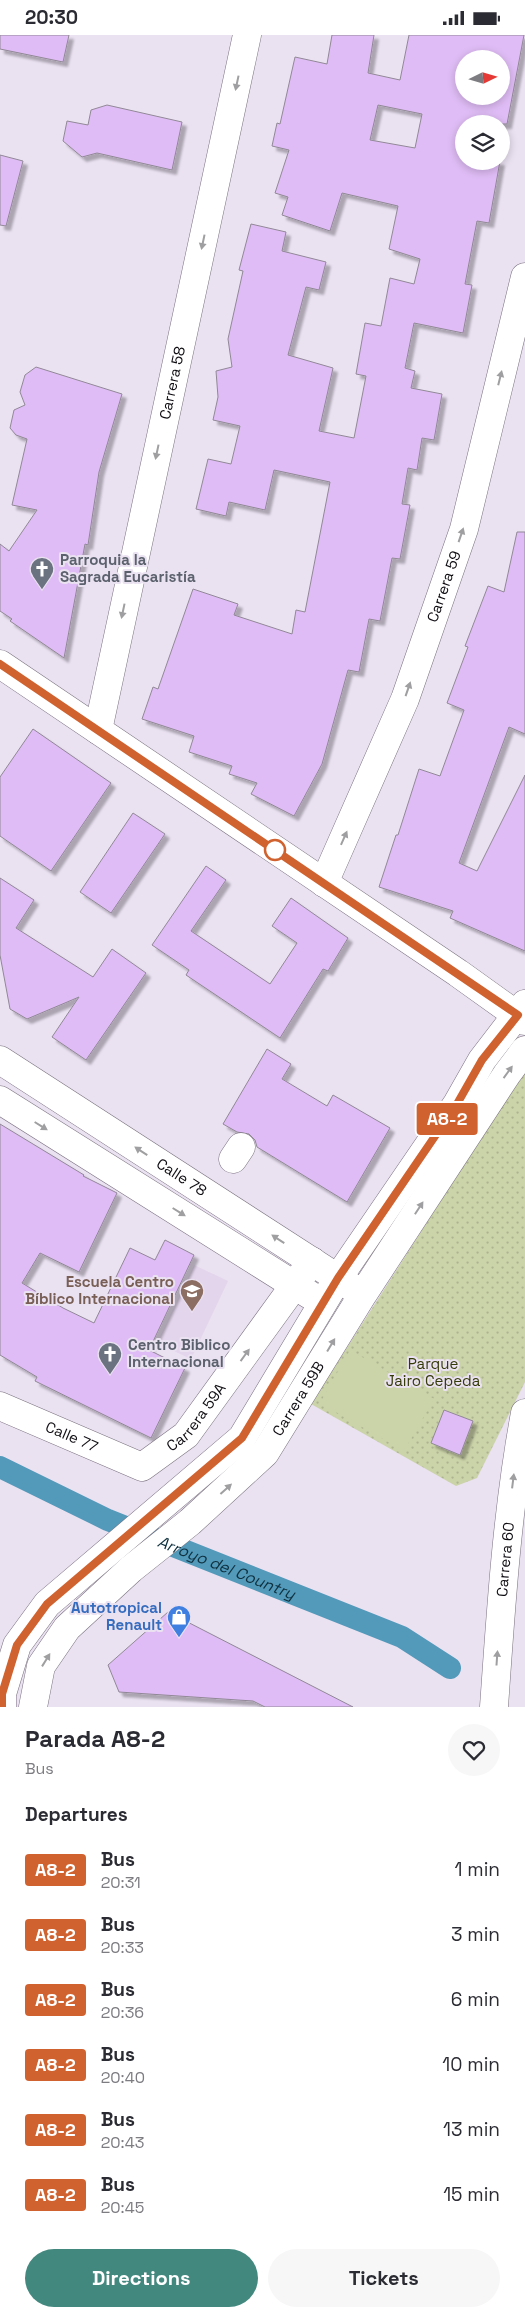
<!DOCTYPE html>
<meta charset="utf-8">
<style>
:root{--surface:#fff;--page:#f7f7f7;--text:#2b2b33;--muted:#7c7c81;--accent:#43887f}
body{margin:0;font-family:"Space Grotesk",sans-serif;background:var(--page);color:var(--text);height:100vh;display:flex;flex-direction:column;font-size:19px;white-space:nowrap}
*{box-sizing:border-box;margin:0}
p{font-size:16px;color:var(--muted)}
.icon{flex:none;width:28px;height:28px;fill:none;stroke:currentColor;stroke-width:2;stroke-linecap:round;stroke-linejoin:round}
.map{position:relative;height:1672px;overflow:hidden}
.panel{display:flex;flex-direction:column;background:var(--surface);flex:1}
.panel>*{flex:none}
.badge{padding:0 10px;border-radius:4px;font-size:18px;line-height:32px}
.needle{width:32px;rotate:85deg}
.tools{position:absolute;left:455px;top:15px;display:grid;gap:10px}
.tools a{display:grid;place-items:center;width:55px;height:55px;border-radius:50%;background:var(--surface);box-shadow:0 2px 8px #0003;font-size:25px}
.map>.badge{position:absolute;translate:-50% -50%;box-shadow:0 0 0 2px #fff}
h2{padding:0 25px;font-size:19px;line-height:45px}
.round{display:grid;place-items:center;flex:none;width:52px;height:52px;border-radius:26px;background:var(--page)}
.overview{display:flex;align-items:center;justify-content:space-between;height:85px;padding:0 25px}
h1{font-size:24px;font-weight:800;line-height:38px}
.cta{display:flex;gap:10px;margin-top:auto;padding:10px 25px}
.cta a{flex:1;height:58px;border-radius:30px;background:var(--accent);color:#fff;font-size:20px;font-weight:800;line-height:58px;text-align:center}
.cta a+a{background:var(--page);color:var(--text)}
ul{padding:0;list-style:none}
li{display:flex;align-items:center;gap:15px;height:65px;padding:0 25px}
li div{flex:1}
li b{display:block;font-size:19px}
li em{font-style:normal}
li .badge{min-width:55px;font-weight:700;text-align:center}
.status{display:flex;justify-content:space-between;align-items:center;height:35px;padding:0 25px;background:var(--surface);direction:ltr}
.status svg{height:14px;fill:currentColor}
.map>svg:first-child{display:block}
</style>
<div class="status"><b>20:30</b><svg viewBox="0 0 49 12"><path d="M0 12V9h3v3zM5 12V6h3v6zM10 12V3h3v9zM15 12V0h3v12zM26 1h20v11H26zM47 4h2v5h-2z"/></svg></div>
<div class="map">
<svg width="525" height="1672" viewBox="0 0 525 1672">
<defs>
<pattern id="green-dots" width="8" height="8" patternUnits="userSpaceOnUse" patternTransform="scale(1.25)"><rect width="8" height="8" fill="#cbd3a9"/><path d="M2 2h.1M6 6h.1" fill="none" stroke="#adb490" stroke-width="1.8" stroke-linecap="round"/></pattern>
<filter id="shadow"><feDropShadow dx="4.5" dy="4.5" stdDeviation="1" flood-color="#0004"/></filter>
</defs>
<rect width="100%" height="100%" fill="#eae1f1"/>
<path fill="#e3d5ec" d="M194,1230l34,16 -37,78 -34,-16z"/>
<path fill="url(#green-dots)" d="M525,1034v313l-48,96 -21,8 -145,-82z"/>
<path fill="#cbd3a9" d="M350,1315l84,49 -30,52 -84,-48z"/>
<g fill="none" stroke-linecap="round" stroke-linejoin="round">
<path stroke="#5299ba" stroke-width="22" id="s1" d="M0,1432l108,53 294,117 48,31"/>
</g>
<path fill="#dfbcf5" stroke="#918897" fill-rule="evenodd" filter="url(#shadow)" d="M0,0h69l-6,27 -63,-13z
M332,0h42l-6,38 32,7 9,-45h115l-17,89h-43v37h36l-11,62 -12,-2 -12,63 7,1 -9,48 -49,-10 -9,45 10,3 -4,17 31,6 -8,46 -12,-2 -5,32 -9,-2 -6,36 8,1 -10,54 -8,-1 -12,63 -11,-2 -10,53 -11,-2 -26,94 -28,52 -43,-22 6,-11 -28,-9 3,-8 -43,-14 5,-16 -52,-17 11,-32 5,2 35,-100 45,15 -4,11 58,19 4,-24 9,2 25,-130 -56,-12 -9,40 -36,-8 -3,14 -30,-7 12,-50 23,5 9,-38 -27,-6 5,-23 -2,-26 16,-4 -4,-28 15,-68 -4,-1 12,-46 35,8 -4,19 44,11 -7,28 -13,-3 -18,68 45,13 -14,63 35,7 12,-62 -10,-2 9,-51 16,3 9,-48 24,6 6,-25 -31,-10 9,-43 -56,-13 -12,38 -48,-16 6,-18 -13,-4 14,-43 -17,-4 5,-23 3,1 15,-67 32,7zM464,24h37v37h-37zM378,70l44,9 -7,34 -45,-8z
M107,70l75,17 -10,48 -75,-17 -15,4 -19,-16 4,-20 21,4 3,-15z
M0,120l23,6 -17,65 -6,-1z
M36,332l86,27 -23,78 -11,73 -3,-1 -21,114 -54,-37 2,-2 -12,-8v-67l9,7 28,-41 -25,-5 15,-66 -11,-4 -6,-7 4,-18 11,-5 -5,-13 5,-17z
M517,497h8v202l-16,-7 -50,136 18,8 48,-96v176l-75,-33 3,-7 -74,-24 17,-52h2l21,-66 21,7 24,-66 -17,-7 21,-56 -3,-1 23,-60 16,6z
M33,694l78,54 -60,88 -51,-35v-59z
M133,778l32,21 -54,79 -31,-21z
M206,831l20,14 -35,51 79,53 27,-41 -25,-17 19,-28 57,40 -20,33 -5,-2 -43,69 -94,-63 3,-5 -37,-25z
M0,843l34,22 -18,28 77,49 19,-28 34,24 -60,87 -34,-23 27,-40 -52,22 -17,-10 -10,-54z
M267,1014l24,15 -9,15 45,27 6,-11 57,33 -43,74 -90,-55 -2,-7 -6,-6 -12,-2 -14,-8z
M0,1089l84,51 -1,1 34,17 -38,79 -39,-19 -18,30 41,25 31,15 36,-75 25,12 10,-20 29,15 -45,95 36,18 -34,70 -116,-57 2,-4 -37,-22z
M444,1375l29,11 -13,34 -29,-12z
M168,1577l185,95h-88l-12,-6 -134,-9 -11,-27z"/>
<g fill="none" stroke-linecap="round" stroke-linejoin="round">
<g stroke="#7a717f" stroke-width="29">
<g id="minor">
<path d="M0,629l458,309 67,48"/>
<path id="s2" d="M98,695l149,-695"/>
<path id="s3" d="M324,848l81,-184 59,-170 61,-252"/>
<path id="s4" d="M0,1025l353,228"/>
<path d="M0,1065l310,195"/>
<path d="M233,1124l8,-12"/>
<path id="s5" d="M0,1371l142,61 44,-32 126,-174"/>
<path d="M2,1672v-13l15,-49 30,-41 195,-166 96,-160 119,-174 25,-44 43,-56"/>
<path id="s6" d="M33,1672l8,-41 26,-38 64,-59 59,-47 75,-69 98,-159 144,-220 18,-24"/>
<path id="s7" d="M494,1672c7,-99 13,-197 31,-294"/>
</g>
</g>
<use href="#minor" stroke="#fff" stroke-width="28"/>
</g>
<defs><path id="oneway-solid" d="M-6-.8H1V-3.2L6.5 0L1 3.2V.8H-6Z" transform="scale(1.25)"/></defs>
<g fill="#9f9ea0">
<use href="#oneway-solid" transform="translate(237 48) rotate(102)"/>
<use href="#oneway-solid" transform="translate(203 207) rotate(102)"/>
<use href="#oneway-solid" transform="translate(500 343) rotate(-76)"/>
<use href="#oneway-solid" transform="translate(157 417) rotate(102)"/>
<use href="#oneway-solid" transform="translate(461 500) rotate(-71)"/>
<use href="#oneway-solid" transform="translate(123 576) rotate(102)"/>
<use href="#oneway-solid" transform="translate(408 654) rotate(-71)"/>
<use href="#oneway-solid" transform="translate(344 803) rotate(-66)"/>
<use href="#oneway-solid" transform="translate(508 1037) rotate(-54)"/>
<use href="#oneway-solid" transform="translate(41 1091) rotate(32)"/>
<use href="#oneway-solid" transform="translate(141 1116) rotate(-147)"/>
<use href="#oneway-solid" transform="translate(419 1173) rotate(-57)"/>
<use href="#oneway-solid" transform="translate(179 1177) rotate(32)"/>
<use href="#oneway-solid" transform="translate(278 1204) rotate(-147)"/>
<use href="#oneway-solid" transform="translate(331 1310) rotate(-59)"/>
<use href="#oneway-solid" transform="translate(245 1320) rotate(-54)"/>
<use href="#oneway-solid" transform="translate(513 1446) rotate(-83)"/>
<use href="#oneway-solid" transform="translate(226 1454) rotate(-42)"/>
<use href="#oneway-solid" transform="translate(497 1623) rotate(-86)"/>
<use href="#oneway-solid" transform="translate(46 1625) rotate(-58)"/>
</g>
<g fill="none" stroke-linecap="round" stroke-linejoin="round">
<g stroke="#fff" stroke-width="11">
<path id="line" d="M0,629l518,351 -36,45 -25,44 -119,174 -96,160 -195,166 -30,41 -15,49v13"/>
</g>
<use href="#line" stroke="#d0622f" stroke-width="8"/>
</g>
<defs>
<g id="church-pin" transform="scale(1.25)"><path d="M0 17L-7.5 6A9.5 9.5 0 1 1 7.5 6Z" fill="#6b7280" stroke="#eae1f1"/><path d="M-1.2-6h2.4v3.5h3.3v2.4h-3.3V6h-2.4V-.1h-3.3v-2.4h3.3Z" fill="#fff"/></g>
<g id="school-pin" transform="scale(1.25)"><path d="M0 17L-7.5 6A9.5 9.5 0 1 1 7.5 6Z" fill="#8d6e63" stroke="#eae1f1"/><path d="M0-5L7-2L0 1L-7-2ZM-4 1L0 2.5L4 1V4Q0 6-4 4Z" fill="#fff"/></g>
<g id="shop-pin" transform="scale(1.25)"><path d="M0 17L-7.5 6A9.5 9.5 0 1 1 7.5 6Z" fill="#3f7fe0" stroke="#eae1f1"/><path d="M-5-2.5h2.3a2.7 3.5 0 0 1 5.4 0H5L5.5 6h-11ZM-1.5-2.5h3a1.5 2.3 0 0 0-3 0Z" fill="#fff"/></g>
</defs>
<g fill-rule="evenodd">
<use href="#church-pin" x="42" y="534"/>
<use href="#school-pin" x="192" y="1256"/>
<use href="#church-pin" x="110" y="1319"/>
<use href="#shop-pin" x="179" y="1582"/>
</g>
<circle fill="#fff" stroke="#d0622f" stroke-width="2.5" cx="275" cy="815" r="10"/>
<g text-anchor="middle" stroke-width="4" stroke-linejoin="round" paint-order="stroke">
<g font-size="15" fill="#100d12" stroke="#eae1f1">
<text dy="5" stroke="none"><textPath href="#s2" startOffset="355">Carrera 58</textPath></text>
<text dy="5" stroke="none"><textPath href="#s3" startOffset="320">Carrera 59</textPath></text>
<text dy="5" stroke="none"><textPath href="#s4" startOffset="216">Calle 78</textPath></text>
<text dy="5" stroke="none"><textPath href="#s6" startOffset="416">Carrera 59B</textPath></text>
<text dy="5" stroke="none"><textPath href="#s5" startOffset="229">Carrera 59A</textPath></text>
<text dy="5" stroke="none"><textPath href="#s5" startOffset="78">Calle 77</textPath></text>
<text dy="5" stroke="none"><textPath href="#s7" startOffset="148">Carrera 60</textPath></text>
</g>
<g font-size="15" font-weight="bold" fill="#5b616d" stroke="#eae1f1" text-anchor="start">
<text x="60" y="530">Parroquia la<tspan x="60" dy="17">Sagrada Eucaristía</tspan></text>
<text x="128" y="1315">Centro Biblico<tspan x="128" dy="17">Internacional</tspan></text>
</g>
<g font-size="15" font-weight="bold" fill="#785e54" stroke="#eae1f1" text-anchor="end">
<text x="174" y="1252">Escuela Centro<tspan x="174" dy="17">Bíblico Internacional</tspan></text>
</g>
<g font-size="15" fill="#353b08" stroke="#eae1f1">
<text x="433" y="1334">Parque<tspan x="433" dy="17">Jairo Cepeda</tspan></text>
</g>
<g font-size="15" font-weight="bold" fill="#366cbe" stroke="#eae1f1" text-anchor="end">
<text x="162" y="1578">Autotropical<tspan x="162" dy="17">Renault</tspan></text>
</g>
<g font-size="16" font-style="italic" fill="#0f313f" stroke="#eae1f1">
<text dy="6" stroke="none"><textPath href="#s1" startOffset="248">Arroyo del Country</textPath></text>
</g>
</g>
</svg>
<div class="tools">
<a><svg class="needle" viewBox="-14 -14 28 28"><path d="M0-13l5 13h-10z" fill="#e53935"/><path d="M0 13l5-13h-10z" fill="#7c7c81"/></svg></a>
<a><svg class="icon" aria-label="layers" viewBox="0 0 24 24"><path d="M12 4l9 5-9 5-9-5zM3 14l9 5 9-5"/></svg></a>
</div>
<b class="badge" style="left:447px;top:1084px;background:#d0622f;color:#fff">A8-2</b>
</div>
<section class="panel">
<div class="overview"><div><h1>Parada A8-2</h1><p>Bus</p></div><a class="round"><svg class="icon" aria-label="heart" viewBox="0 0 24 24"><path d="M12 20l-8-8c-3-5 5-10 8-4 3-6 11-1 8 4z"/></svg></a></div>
<h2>Departures</h2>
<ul>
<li><span class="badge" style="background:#d0622f;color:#fff">A8-2</span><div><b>Bus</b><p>20:31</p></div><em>1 min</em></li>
<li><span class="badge" style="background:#d0622f;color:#fff">A8-2</span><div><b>Bus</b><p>20:33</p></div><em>3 min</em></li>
<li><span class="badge" style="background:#d0622f;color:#fff">A8-2</span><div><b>Bus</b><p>20:36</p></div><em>6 min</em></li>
<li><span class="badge" style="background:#d0622f;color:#fff">A8-2</span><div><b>Bus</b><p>20:40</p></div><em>10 min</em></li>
<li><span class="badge" style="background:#d0622f;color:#fff">A8-2</span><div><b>Bus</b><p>20:43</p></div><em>13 min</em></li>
<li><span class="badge" style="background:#d0622f;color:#fff">A8-2</span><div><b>Bus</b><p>20:45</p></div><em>15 min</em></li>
</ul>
<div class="cta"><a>Directions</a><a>Tickets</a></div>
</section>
